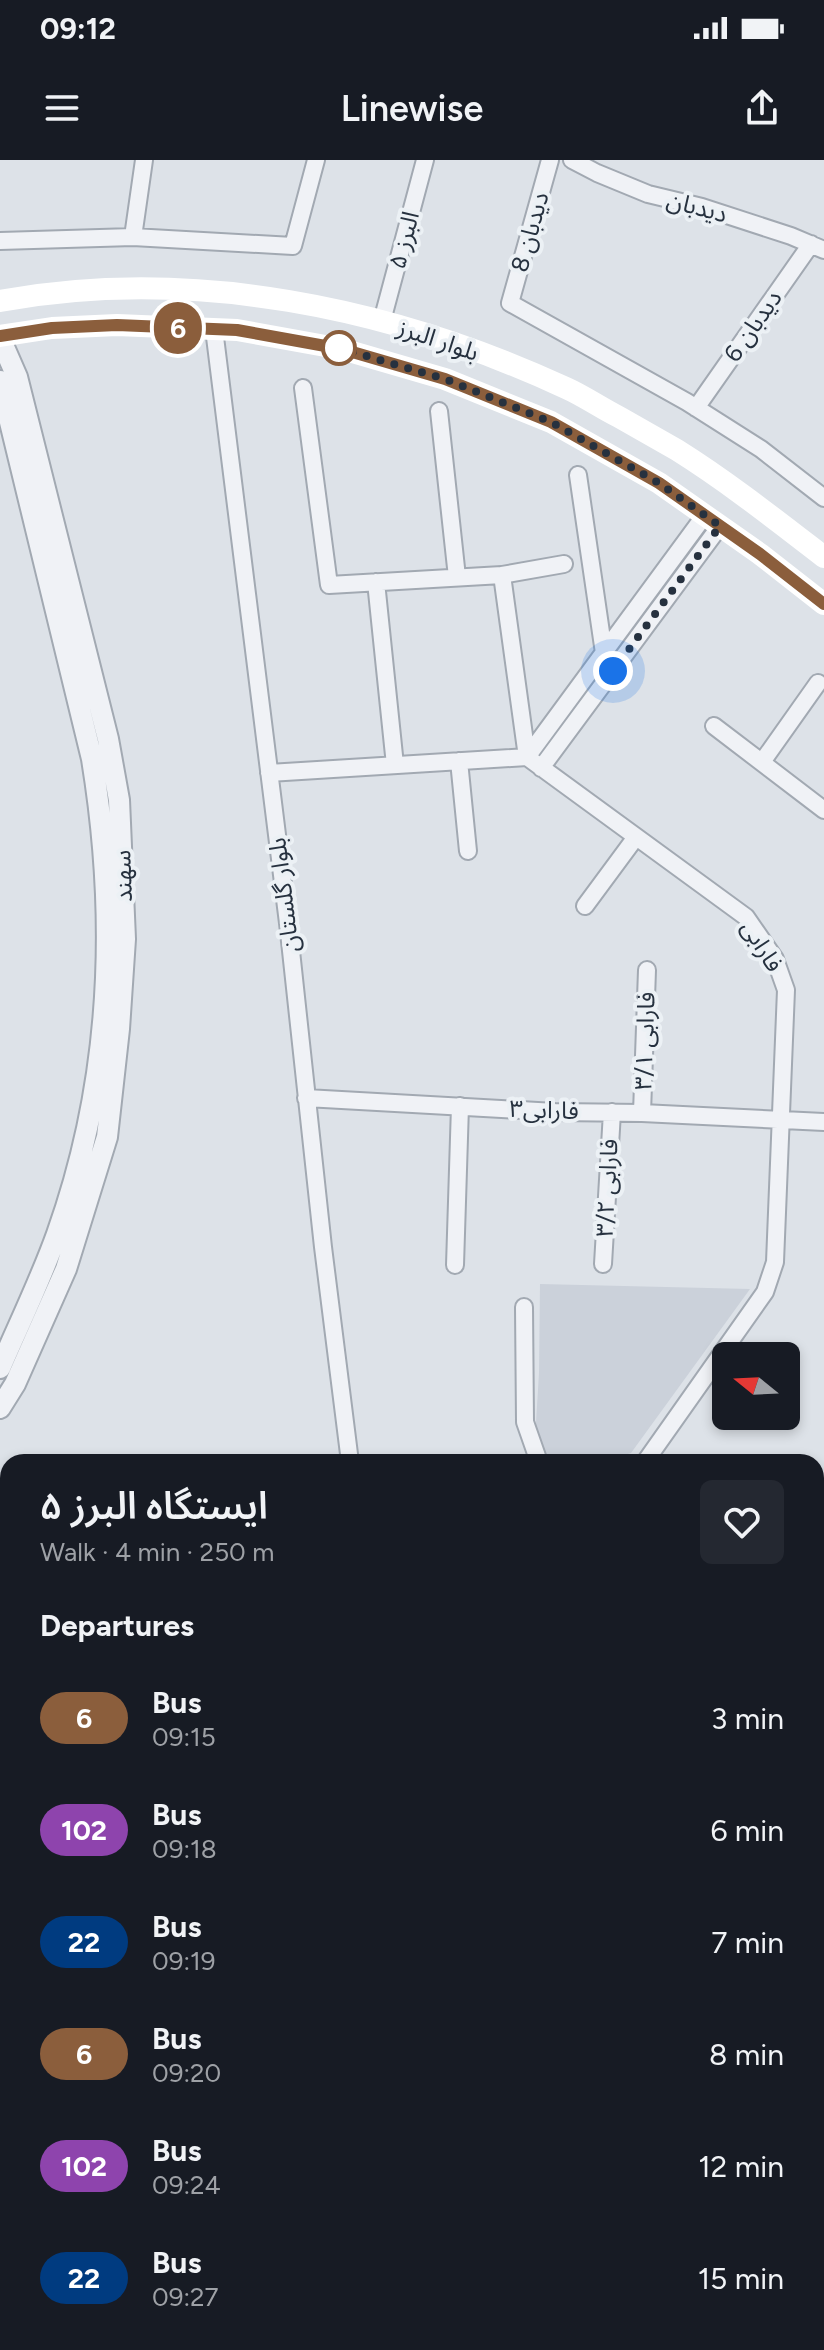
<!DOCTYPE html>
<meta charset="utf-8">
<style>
:root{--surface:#171b24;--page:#242831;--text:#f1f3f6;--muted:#9ea1a6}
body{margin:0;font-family:Figtree,"Noto Sans Arabic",sans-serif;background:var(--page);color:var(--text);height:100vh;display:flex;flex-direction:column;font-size:30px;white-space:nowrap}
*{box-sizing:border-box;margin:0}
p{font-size:26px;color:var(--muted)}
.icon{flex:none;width:44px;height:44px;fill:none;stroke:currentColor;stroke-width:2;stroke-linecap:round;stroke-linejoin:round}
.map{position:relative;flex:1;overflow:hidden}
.side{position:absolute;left:0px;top:1294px;width:824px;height:896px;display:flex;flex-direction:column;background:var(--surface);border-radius:24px 24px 0 0;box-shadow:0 4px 12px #0003}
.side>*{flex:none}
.badge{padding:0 16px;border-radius:26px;font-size:28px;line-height:52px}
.needle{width:52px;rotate:288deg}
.buttons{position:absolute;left:712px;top:1182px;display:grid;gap:16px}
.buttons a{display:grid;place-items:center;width:88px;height:88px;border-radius:12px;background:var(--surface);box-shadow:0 4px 12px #0003;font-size:40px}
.you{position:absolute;width:40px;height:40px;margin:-20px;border:6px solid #fff;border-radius:50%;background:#1a73e8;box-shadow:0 0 0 12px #1a73e833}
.map>.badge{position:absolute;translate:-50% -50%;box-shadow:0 0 0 4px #fff}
h2{padding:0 40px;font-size:30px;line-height:72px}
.round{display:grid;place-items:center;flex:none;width:84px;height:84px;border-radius:12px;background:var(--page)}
.summary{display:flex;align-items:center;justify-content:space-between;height:136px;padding:0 40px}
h1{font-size:38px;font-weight:600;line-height:60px}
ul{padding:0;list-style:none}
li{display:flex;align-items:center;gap:24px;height:112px;padding:0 40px}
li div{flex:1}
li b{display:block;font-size:30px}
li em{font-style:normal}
li .badge{min-width:88px;font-weight:700;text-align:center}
.status{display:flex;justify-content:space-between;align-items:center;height:56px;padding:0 40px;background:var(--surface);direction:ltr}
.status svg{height:22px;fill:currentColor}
header{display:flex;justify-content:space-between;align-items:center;height:104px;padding:0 40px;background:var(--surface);font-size:36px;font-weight:600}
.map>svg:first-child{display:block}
</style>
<div class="status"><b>09:12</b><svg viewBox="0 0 49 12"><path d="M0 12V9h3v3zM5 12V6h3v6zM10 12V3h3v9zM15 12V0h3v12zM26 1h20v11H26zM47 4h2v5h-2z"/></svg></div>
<header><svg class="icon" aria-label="menu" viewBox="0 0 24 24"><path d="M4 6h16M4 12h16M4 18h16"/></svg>Linewise<svg class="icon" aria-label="share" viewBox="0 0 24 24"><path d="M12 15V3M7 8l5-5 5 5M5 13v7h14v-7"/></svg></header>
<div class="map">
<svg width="824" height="2190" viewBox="0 0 824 2190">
<rect width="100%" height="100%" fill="#dde2e8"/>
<path fill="#cbd1da" d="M540,1124l210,5 -119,164 -28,9h-59l-9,-23 4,-66z"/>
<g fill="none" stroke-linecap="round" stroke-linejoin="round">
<g stroke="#a2a9b2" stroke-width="20">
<path id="minor" d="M550,0l-40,143 177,99 74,47 63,49
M572,0l25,13 51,21 54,13 89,29 33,14
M133,77l11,-77
M0,81l133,-4 160,9 23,-86
M382,161l43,-161
M214,169l74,594 35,324 27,215
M303,228l26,197 173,-10 25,182
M696,248l115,-164
M439,251l18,166
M578,315l26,178
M502,415l62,-11
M376,422l19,183
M714,566l110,84
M527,597l178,-242
M459,601l9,90
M762,602l56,-79
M541,608l179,-242
M269,613l258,-16 219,160 29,42 11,31 -11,272 -10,30 -120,170
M585,746l51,-69
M306,938l249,14 87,1 182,9
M642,953l5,-143
M603,1104l9,-152
M455,1105l5,-159
M524,1147l1,115 14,40
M816,1405l8,2
M816,1438l8,12
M0,1870l8,-6
M3,2190l9,-8"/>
</g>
<g stroke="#a2a9b2" stroke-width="24">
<path id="tertiary" d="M0,178l17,39 91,362 11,61 6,139 -6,90 -12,108 -41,132 -51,115 -15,24
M0,221l92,378c26,160 20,321 -35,475 -16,45 -38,90 -57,134
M430,2182l7,8
M452,2182l7,8"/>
</g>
<use href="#minor" stroke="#f0f2f6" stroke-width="16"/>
<use href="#tertiary" stroke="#f0f2f6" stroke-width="20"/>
<path stroke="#fff" stroke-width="22" d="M0,141c191,-35 391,6 566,87 18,8 35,20 53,29 19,11 39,22 58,33 51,32 99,70 147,107
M0,176l52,-8 65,-3 120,5 105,19 103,30 106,43 108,61 101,71 64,50
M816,1615l8,-13
M816,1670l8,-11
M295,2190l10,-8
M344,2190l10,-8"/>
</g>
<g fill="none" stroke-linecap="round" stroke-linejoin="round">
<g stroke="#fff" stroke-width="18">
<path id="line" d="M0,176l52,-8 65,-3 120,5 105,19 103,30 106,43 108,61 101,71 64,50"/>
</g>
<use href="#line" stroke="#8b5e3c" stroke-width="12"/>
<path stroke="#26313f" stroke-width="8" stroke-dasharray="0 14.4" d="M339,188l106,31 106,43 108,61 61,43 -107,145"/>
</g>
<circle fill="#fff" stroke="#8b5e3c" stroke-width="4" cx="339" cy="188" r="16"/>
<g text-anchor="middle" stroke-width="8" stroke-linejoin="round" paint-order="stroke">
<g font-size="24" fill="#26313f" stroke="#ecf1f5">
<text transform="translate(697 47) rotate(15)" y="8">دیدبان</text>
<text transform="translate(530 72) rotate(-74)" y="8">دیدبان 8</text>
<text transform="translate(404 80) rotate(-75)" y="8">البرز ۵</text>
<text transform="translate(753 166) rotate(-55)" y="8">دیدبان 6</text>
<text transform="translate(438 180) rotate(19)" y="8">بلوار البرز</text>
<text transform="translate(123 716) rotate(-92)" y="8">سهند</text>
<text transform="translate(284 735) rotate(-97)" y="8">بلوار گلستان</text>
<text transform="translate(762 786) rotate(58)" y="8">فارابی</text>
<text transform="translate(645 881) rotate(-88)" y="8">فارابی ۳/۱</text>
<text transform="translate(544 950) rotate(2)" y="8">فارابی۳</text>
<text transform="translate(607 1028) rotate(-87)" y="8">فارابی ۳/۲</text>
</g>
</g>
</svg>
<div class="buttons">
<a><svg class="needle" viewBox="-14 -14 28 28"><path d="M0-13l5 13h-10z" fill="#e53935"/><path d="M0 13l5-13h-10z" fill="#9ea1a6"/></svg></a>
</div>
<div class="you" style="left:613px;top:511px"></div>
<b class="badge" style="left:178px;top:168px;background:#8b5e3c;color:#fff">6</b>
<section class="side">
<div class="summary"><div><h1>ایستگاه البرز ۵</h1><p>Walk · 4 min · 250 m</p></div><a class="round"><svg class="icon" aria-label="heart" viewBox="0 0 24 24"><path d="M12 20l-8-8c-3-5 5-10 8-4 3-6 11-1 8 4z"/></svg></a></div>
<h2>Departures</h2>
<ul>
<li><span class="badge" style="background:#8b5e3c;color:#fff">6</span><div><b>Bus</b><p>09:15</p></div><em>3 min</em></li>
<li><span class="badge" style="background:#8e44ad;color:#fff">102</span><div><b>Bus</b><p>09:18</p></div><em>6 min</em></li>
<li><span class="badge" style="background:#003b80;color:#fff">22</span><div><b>Bus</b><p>09:19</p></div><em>7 min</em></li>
<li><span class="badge" style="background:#8b5e3c;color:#fff">6</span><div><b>Bus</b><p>09:20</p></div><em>8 min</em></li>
<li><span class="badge" style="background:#8e44ad;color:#fff">102</span><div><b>Bus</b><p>09:24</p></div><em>12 min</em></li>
<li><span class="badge" style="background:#003b80;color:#fff">22</span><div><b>Bus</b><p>09:27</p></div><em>15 min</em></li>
</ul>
</section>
</div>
